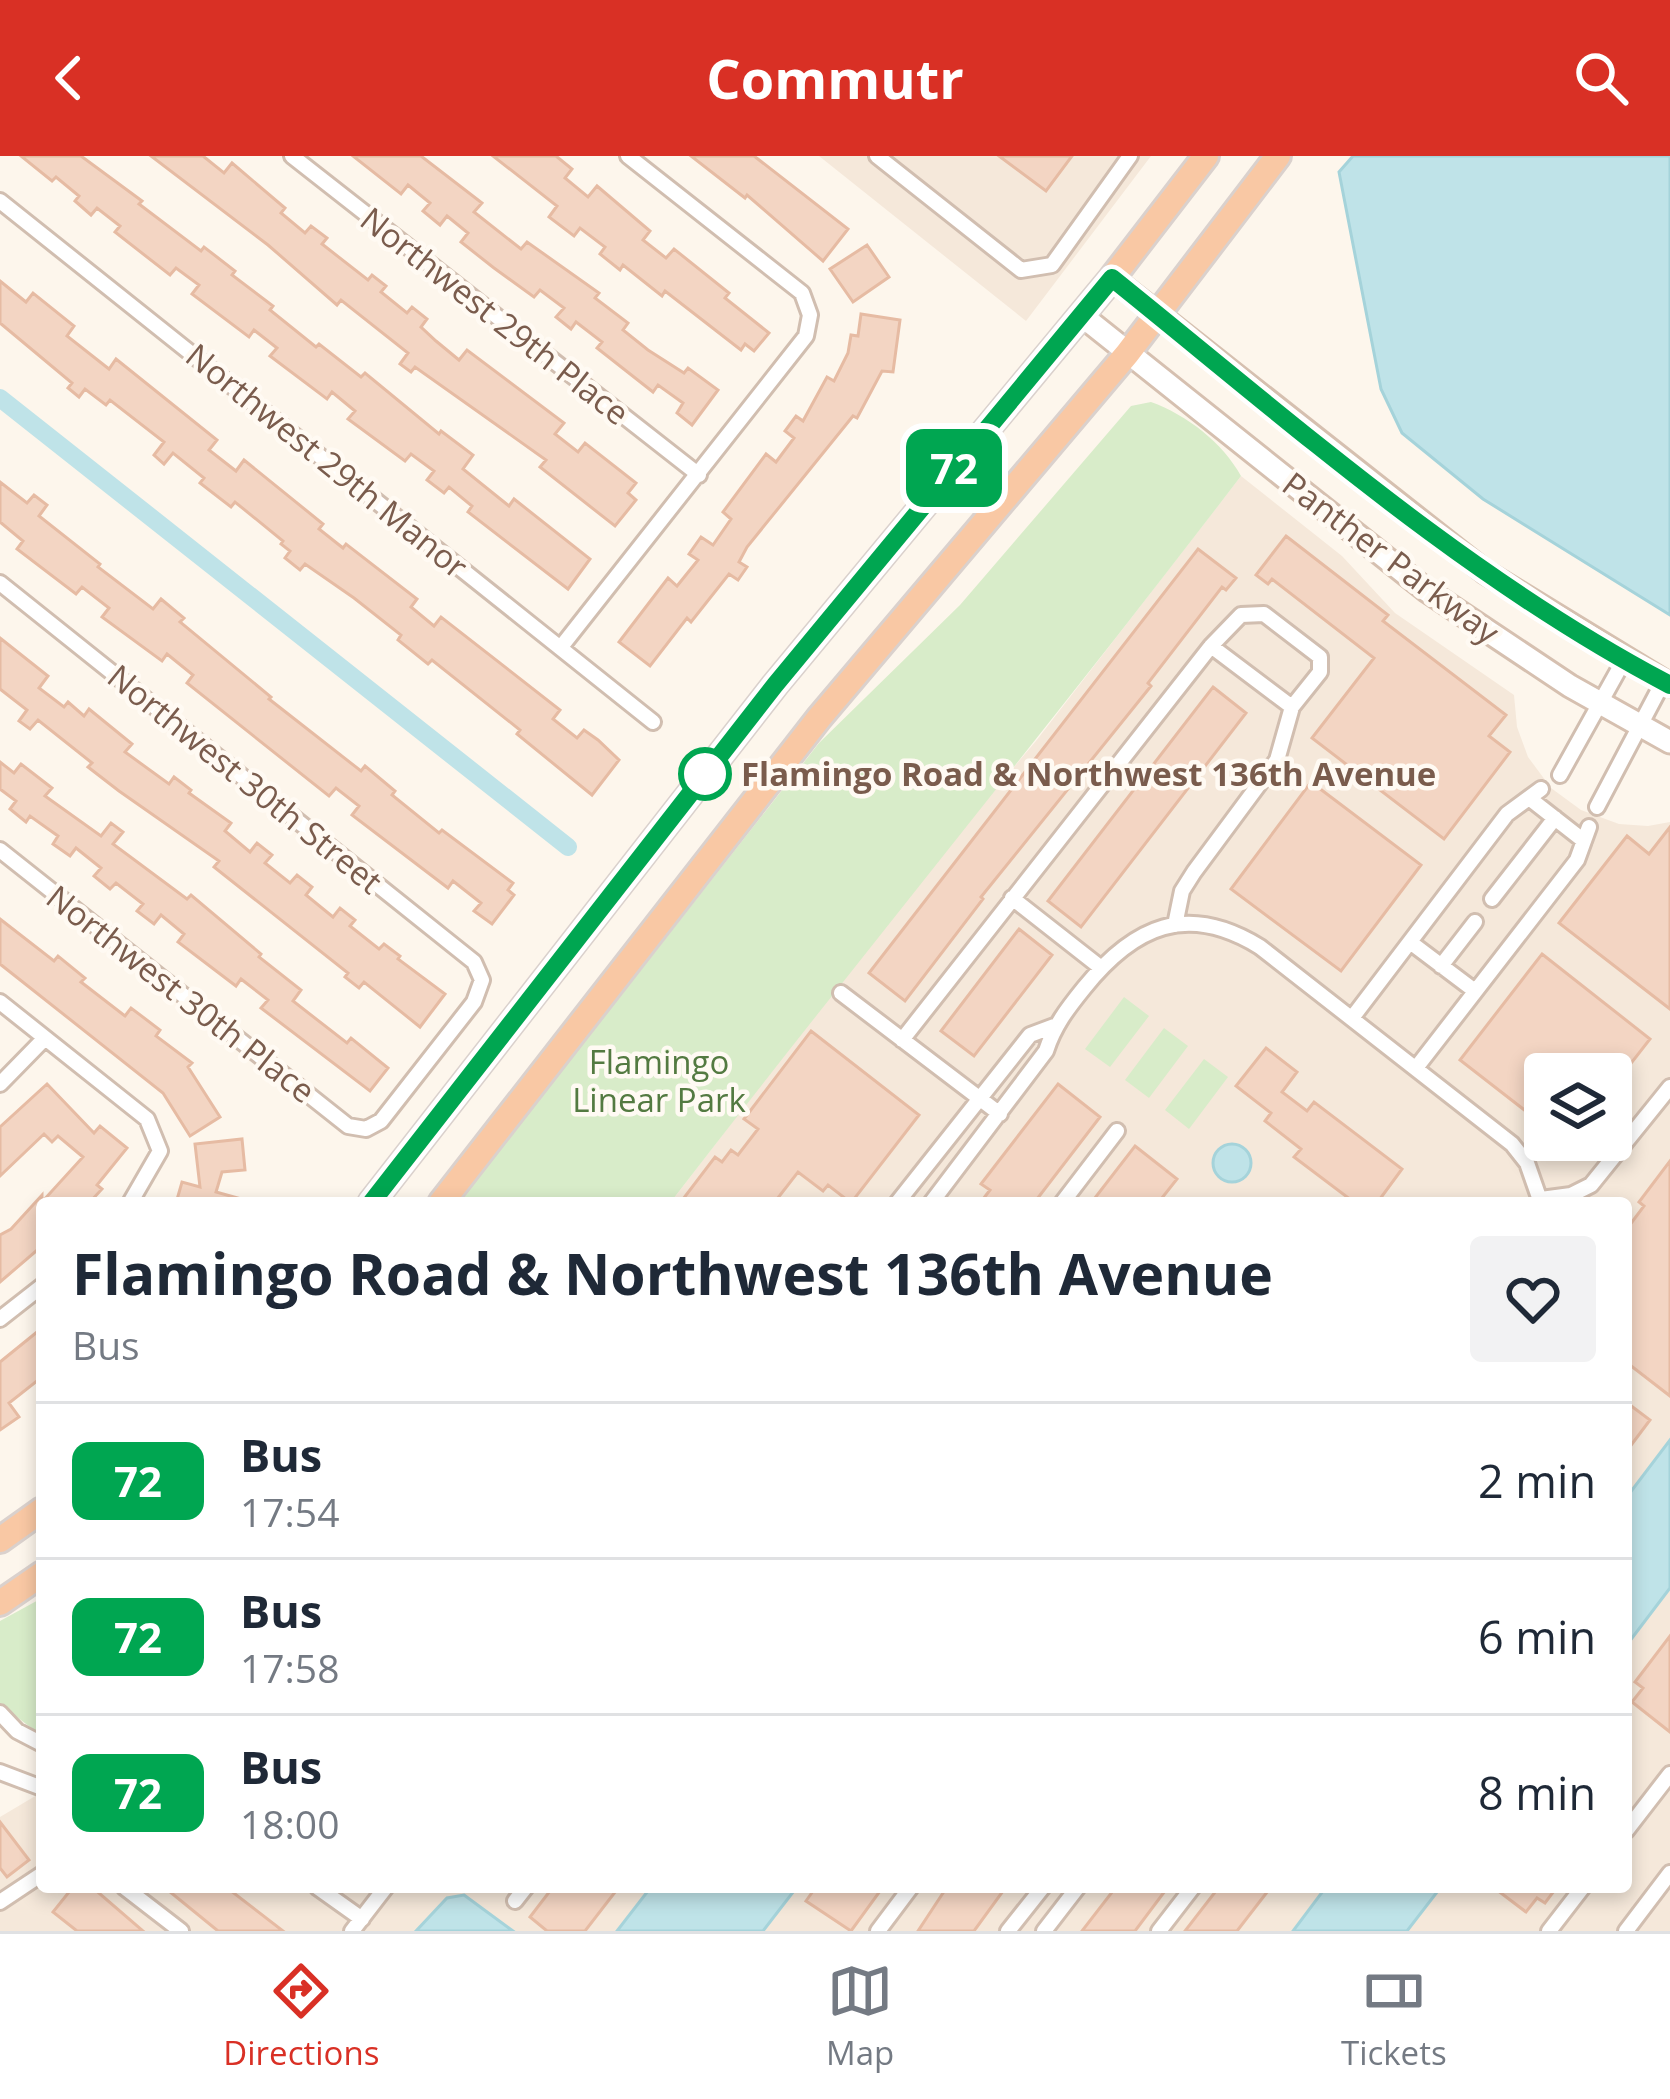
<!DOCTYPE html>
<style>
:root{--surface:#fff;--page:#f2f2f3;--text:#1f2937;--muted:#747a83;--line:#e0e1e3;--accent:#d93025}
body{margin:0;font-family:"Open Sans",sans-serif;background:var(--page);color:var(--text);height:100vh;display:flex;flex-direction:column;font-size:45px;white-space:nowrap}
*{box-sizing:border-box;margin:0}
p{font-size:39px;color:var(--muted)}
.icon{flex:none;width:66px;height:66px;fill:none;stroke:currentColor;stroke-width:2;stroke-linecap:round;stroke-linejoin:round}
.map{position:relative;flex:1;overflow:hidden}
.drawer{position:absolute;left:36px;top:1041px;width:1596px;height:696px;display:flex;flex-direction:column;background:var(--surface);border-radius:12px;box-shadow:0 6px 18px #0003}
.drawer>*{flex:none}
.badge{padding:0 24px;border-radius:18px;font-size:42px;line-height:78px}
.fabs{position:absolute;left:1524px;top:897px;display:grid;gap:24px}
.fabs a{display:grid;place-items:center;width:108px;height:108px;border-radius:12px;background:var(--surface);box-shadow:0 6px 18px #0003;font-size:60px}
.map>.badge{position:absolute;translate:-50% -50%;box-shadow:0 0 0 6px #fff}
.round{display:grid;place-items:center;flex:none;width:126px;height:126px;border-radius:12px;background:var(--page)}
.summary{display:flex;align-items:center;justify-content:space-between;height:204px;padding:0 36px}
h1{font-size:57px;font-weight:700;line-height:90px}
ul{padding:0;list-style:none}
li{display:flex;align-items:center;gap:36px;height:156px;padding:0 36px;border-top:3px solid var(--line)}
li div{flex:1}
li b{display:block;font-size:45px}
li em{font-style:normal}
li .badge{min-width:132px;font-weight:700;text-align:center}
header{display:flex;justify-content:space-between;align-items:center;height:156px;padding:0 36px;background:var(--accent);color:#fff;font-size:54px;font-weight:700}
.tabs{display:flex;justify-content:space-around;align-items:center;height:168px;border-top:3px solid var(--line);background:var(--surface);font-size:33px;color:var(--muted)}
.tabs a{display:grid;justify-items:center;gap:6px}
.tabs .selected{color:var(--accent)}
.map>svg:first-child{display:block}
</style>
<header><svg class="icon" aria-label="back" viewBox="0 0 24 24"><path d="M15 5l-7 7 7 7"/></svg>Commutr<svg class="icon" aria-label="search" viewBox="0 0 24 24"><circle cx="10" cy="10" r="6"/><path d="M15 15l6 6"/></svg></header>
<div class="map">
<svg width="1670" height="1775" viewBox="0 0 1670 1775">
<rect width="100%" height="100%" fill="#fdf6ec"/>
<path fill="#f5e8da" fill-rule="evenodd" d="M819,0h332l-125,165z
M1241,320l101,80 53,57 119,82 3,32 11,30 23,31 30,22 38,14 29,2 22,-4v1109h-1670v-114l42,-25v95h1584v-684h-956l263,-341 103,-121zM1545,918h66v66h-66z"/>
<path fill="#d8ecc9" d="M1151,246c36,13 72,41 90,74 -187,245 -383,483 -571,727h-212l361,-460 141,-138 171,-199z
M1124,841l25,19 -39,51 -25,-18z
M1164,872l24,18 -39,52 -24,-18z
M1204,903l24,18 -39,52 -24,-19z
M42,1442v138l-33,-25 -9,6v-96z"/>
<path fill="#bfe3e8" stroke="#a5d3da" stroke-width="3" d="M1353,0h317v459l-187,-116 -81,-66 -21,-44 -42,-217z
M1213 1007a19 19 0 1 1 38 0a19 19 0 1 1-38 0Z
M1670,1284v148l-44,58v-148z
M651,1731h146l-34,44h-146z
M1326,1731h115l-34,44h-114z
M464,1739l49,36h-97l31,-33z"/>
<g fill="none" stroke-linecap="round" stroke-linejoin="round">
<path stroke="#bfe3e8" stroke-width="18" d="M0,242l568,449"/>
</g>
<path fill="#f3d5c3" stroke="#e6bba3" stroke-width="3" d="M21,0h60l61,45 -3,3 62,47 3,-4 31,24 -3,4 41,31 -3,4 46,37 3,-3 42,33 4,-4 74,61 2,-3 32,24 -10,14 46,37 5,-7 76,60 -22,30 -100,-77 4,-6 -23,-19 -5,6 -17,-13 7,-9 -23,-17 -6,7 -57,-42 7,-8 -23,-19 -5,7 -57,-43 7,-8 -23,-18 -5,7 -57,-43 7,-9 -23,-17 -6,7 -55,-43 5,-6 -23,-18 -6,7 -16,-14 4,-5 -23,-19 -4,4z
M151,0h52l21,17 8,-10 53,45 -4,5 24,20 6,-7 16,12 -5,6 46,36 4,-5 14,11 -5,6 26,21 5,-6 15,12 -6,8 15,14 23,19 8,-10 97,73 -9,11 23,18 7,-9 51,40 -8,10 8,7 -21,26 -75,-59 6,-7 -131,-93 -4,5 -11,-8 8,-11 -67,-53 -4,5 -69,-60z
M353,0h68l61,47 -8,9 47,37 6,-7 72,51 -4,5 33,25 -5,7 25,20 36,23 4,-5 30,22 -26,35 -15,-12 6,-10 -25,-18 -5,7 -56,-44 5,-6 -26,-20 -5,7 -15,-12 8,-9 -24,-18 -6,7 -40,-29 -33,-26 7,-9 -21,-17 -7,9 -17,-14 7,-8 -22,-18 -7,9z
M493,0h63l16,13 -7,9 23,19 9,-11 53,45 -7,9 23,18 8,-9 55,44 -4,5 44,35 -15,18 -9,-7 -4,6 -76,-59 -3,5 -39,-31 -3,5 -20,-16 5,-7 -25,-19 -6,8 -25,-19 8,-11z
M691,0h63l94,73 -25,32 -76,-66 -2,3z
M999,0h73l-26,35z
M867,89l22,32 -36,25 -23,-33z
M0,125l26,21 7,-9 41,33 -7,10 42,33 7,-10 101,81 -8,10 27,21 8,-11 79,64 -4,5 24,19 3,-4 71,55 -6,8 23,19 7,-9 119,93 -7,9 24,19 7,-8 14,10 21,20 -27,35 -75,-61 3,-4 -88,-70 -4,4 -30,-24 3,-5 -47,-37 -49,-34 -5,6 -15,-12 5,-7 -9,-7 2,-3 -48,-39 -4,5 -31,-24 4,-5 -31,-25 -9,11 -10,-9 10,-13 -54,-42 -4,5 -21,-16 -6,8 -11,-9 4,-5 -72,-60z
M861,158l39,6 -7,52 -11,-1 -25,47 -4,-2 -106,131 -8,15 8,5 -9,13 -9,-6 -38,48 -4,-4 -37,48 -31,-24 49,-64 9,8 21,-26 -9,-6 12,-17 12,8 18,-26 -8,-7 43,-58 10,8 18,-24 -9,-7 11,-15 7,5 24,-44 7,4 14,-28 3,-18 7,1z
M0,326l27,21 7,-8 13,10 -8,11 61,48 -2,3 55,42 8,-10 23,19 -4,4 91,75 -2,2 92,72 4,-5 30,25 -3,4 47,38 3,-3 71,53 -5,7 6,5 -22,29 -18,-13 7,-8 -28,-22 -5,7 -96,-73 7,-9 -23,-18 -7,8 -142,-113 6,-8 -26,-21 -5,7 -60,-44 7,-9 -27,-21 -6,7 -59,-45 6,-8 -23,-19z
M1286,380l102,79 -5,6 123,94 -17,21 21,16 -66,87 -132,-101 62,-80 -102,-79 -4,5 -12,-9z
M1198,393l38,29 -10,12 -4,-3 -74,96 3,3 -170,211 2,2 -78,102 -36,-28z
M0,482l48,38 -9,12 25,19 4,-5 16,14 5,-7 43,35 -7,8 44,32 5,-7 17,13 -2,3 42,30 -6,8 25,21 7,-9 15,12 -7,8 25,20 7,-8 15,12 -6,8 27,22 7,-9 15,12 -5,6 29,23 5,-5 16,12 -2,3 47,35 -25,33 -56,-45 -5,6 -14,-11 3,-4 -134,-106 5,-6 -100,-70 -31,-24 4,-4 -54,-43 -8,9 -11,-8 8,-11 -27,-21z
M1213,531l33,26 -165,214 -33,-26z
M0,606l14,11 7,-9 31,24 -7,8 56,40 10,-13 12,9 -10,12 74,55 4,-4 70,59 -2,3 42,33 -8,11 54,42 4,-5 37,30 -18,23 -109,-83 7,-8 -27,-21 -5,7 -58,-44 6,-8 -23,-19 -7,9 -17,-13 6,-7 -27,-21 -6,6 -16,-13 7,-8 -25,-20 -6,8 -17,-12 5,-8 -28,-20 -4,6 -16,-13 6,-8 -16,-12z
M1311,626l110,83 -80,106 -110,-82z
M1670,671v182l-111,-86 68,-87 22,18z
M0,763l54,42 4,-5 27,22 -4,4 44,34 6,-8 29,22 -4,6 36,27 -4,4 32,50 -30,19 -27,-43 -163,-129z
M1019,773l33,26 -78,101 -33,-25z
M1542,798l108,85 -39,50v-15h-66v52l-85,-66z
M811,875l108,84 -68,88 -23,-18 -5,6 -25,-19 -24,31h-94l35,-46 7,5 9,-12 7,5 20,-26 -14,-10z
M1266,892l31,24 -15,20 25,19 7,-9 88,67 -25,34h-22l-61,-46 7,-8 -36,-28 6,-8 -35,-27z
M47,928l47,49 6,-7 27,22 -30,37 5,4 -13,14h-47v43l-42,36v-47l11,-6 31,-34v7l41,-45 -25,-21 -6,6 -8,-8 -44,42v-49z
M1058,928l42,33 -66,86h-54l10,-13 -9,-6z
M242,983l3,31 -23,2 -6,20 25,7v4h-65l6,-21 18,5 -5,-43z
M1135,990l42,33 -19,24h-67z
M1670,1005v235l-44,-34v-132l18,-24 -5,-4z
M42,1172v49l-33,26 10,14 -19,13v-68z
M1626,1246l24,18 -24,32z
M1670,1480v96l-38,-30 11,-14 -8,-6z
M0,1666l29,38 -22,17 -7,-9z
M73,1731h19l51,44h-66l-24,-19z
M164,1731h62l57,44h-65z
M553,1731h66l-34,44h-38l-17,-14z
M816,1731h67l-32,44 -45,-30z
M947,1731h59l-32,44h-56z
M1116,1731h52l-33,44h-53z
M1219,1731h52l-34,44h-52z
M1493,1731h64l-12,16 -8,-5 -11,14z"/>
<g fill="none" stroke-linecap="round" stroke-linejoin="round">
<g stroke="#d1beb0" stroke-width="20">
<path id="minor" d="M292,0l407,319
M877,0l144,114 31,-5 78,-109
M0,45l653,521
M0,427l474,379 8,18 -8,22 -93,119 -15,8 -18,-3 -348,-276
M561,491l245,-311 4,-21 -8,-22 -174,-137
M1560,619l64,-115
M1529,642l55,43
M1597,651l66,-125
M1012,742l88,69
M1492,743l63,-81
M1175,769l7,-34 12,-19 83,-112 15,-53 -81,-61
M1410,786l65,49
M1441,810l34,-44
M841,837l159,121
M0,846l147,117 13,32 -30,52
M1352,862l155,-204 34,-25
M902,884l309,-394 30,-31 23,-1 56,43v15l-28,35
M1416,912l161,-208 12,-33
M0,928l45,-46
M1541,1043l30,-4 20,-10 79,-98
M897,1047l133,-168 24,-9
M931,1047l115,-152c8,-25 21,-42 38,-63 50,-62 103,-86 176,-41l252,197 15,19 14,40
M1062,1047l55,-72
M0,1163l42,-33
M0,1557l17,18 25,13
M0,1616l42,16
M1626,1675l44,-57
M124,1731l57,44
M317,1731l45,32
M515,1745l11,-14
M0,1746l42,-28
M352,1775l34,-44
M878,1775l33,-44
M1008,1775l35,-44
M1044,1775l34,-44
M1159,1775l34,-44
M1549,1775l34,-44
M1626,1775l44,-58"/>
</g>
<g stroke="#d6c0b0" stroke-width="27">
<path id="secondary" d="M1112,122l373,294 185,113
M1081,159l345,275 144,96 100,56"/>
</g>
<g stroke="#dad1cd" stroke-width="30">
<path id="trunk" d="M371,1047l404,-518 337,-407 94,-122
M441,1047l378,-485 308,-364 151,-198
M0,1384l42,-30
M0,1447l42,-29"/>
</g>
<use href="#minor" stroke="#fff" stroke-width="14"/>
<use href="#secondary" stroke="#fff" stroke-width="21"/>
<use href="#trunk" stroke="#f9c8a4" stroke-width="24"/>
</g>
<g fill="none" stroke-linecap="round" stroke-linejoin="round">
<g stroke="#fff" stroke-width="27">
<path id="line" d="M371,1047l404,-518 337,-407c179,144 354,300 558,407"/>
</g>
<use href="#line" stroke="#00a651" stroke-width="18"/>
</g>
<circle fill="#fff" stroke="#00a651" stroke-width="6" cx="705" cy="618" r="24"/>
<g text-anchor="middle" stroke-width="9" stroke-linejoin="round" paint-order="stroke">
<g font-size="33" fill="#7a5c4d" stroke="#fffaf3">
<text transform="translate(495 160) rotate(38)" y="12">Northwest 29th Place</text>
<text transform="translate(327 305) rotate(39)" y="12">Northwest 29th Manor</text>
<text transform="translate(1391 402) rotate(37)" y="12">Panther Parkway</text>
<text transform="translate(245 623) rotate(39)" y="12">Northwest 30th Street</text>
<text transform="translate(181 838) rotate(38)" y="12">Northwest 30th Place</text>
</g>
<g font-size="33" font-weight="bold" fill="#7a5c4d" stroke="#fffaf3" text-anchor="start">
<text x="741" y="630">Flamingo Road &amp; Northwest 136th Avenue</text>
</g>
<g font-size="33" fill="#537a41" stroke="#fffaf3">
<text x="659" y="918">Flamingo<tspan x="659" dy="38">Linear Park</tspan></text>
</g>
</g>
</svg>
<div class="fabs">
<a><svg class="icon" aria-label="layers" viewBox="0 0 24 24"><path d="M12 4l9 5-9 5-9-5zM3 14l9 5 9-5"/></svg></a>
</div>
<b class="badge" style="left:954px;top:312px;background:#00a651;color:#fff">72</b>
<section class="drawer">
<div class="summary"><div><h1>Flamingo Road &amp; Northwest 136th Avenue</h1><p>Bus</p></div><a class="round"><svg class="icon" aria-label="heart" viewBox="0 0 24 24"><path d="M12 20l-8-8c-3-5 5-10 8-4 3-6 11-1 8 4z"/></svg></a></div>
<ul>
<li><span class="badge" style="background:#00a651;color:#fff">72</span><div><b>Bus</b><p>17:54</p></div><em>2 min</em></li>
<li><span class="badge" style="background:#00a651;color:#fff">72</span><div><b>Bus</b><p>17:58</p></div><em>6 min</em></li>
<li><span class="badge" style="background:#00a651;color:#fff">72</span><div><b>Bus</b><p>18:00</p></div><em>8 min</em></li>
</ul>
</section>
</div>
<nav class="tabs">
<a class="selected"><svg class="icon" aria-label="directions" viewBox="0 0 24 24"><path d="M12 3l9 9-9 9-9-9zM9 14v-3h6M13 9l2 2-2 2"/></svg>Directions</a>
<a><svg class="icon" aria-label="map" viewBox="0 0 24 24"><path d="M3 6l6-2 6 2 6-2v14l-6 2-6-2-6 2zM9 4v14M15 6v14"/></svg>Map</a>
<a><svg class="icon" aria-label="tickets" viewBox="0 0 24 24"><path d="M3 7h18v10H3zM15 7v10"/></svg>Tickets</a>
</nav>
